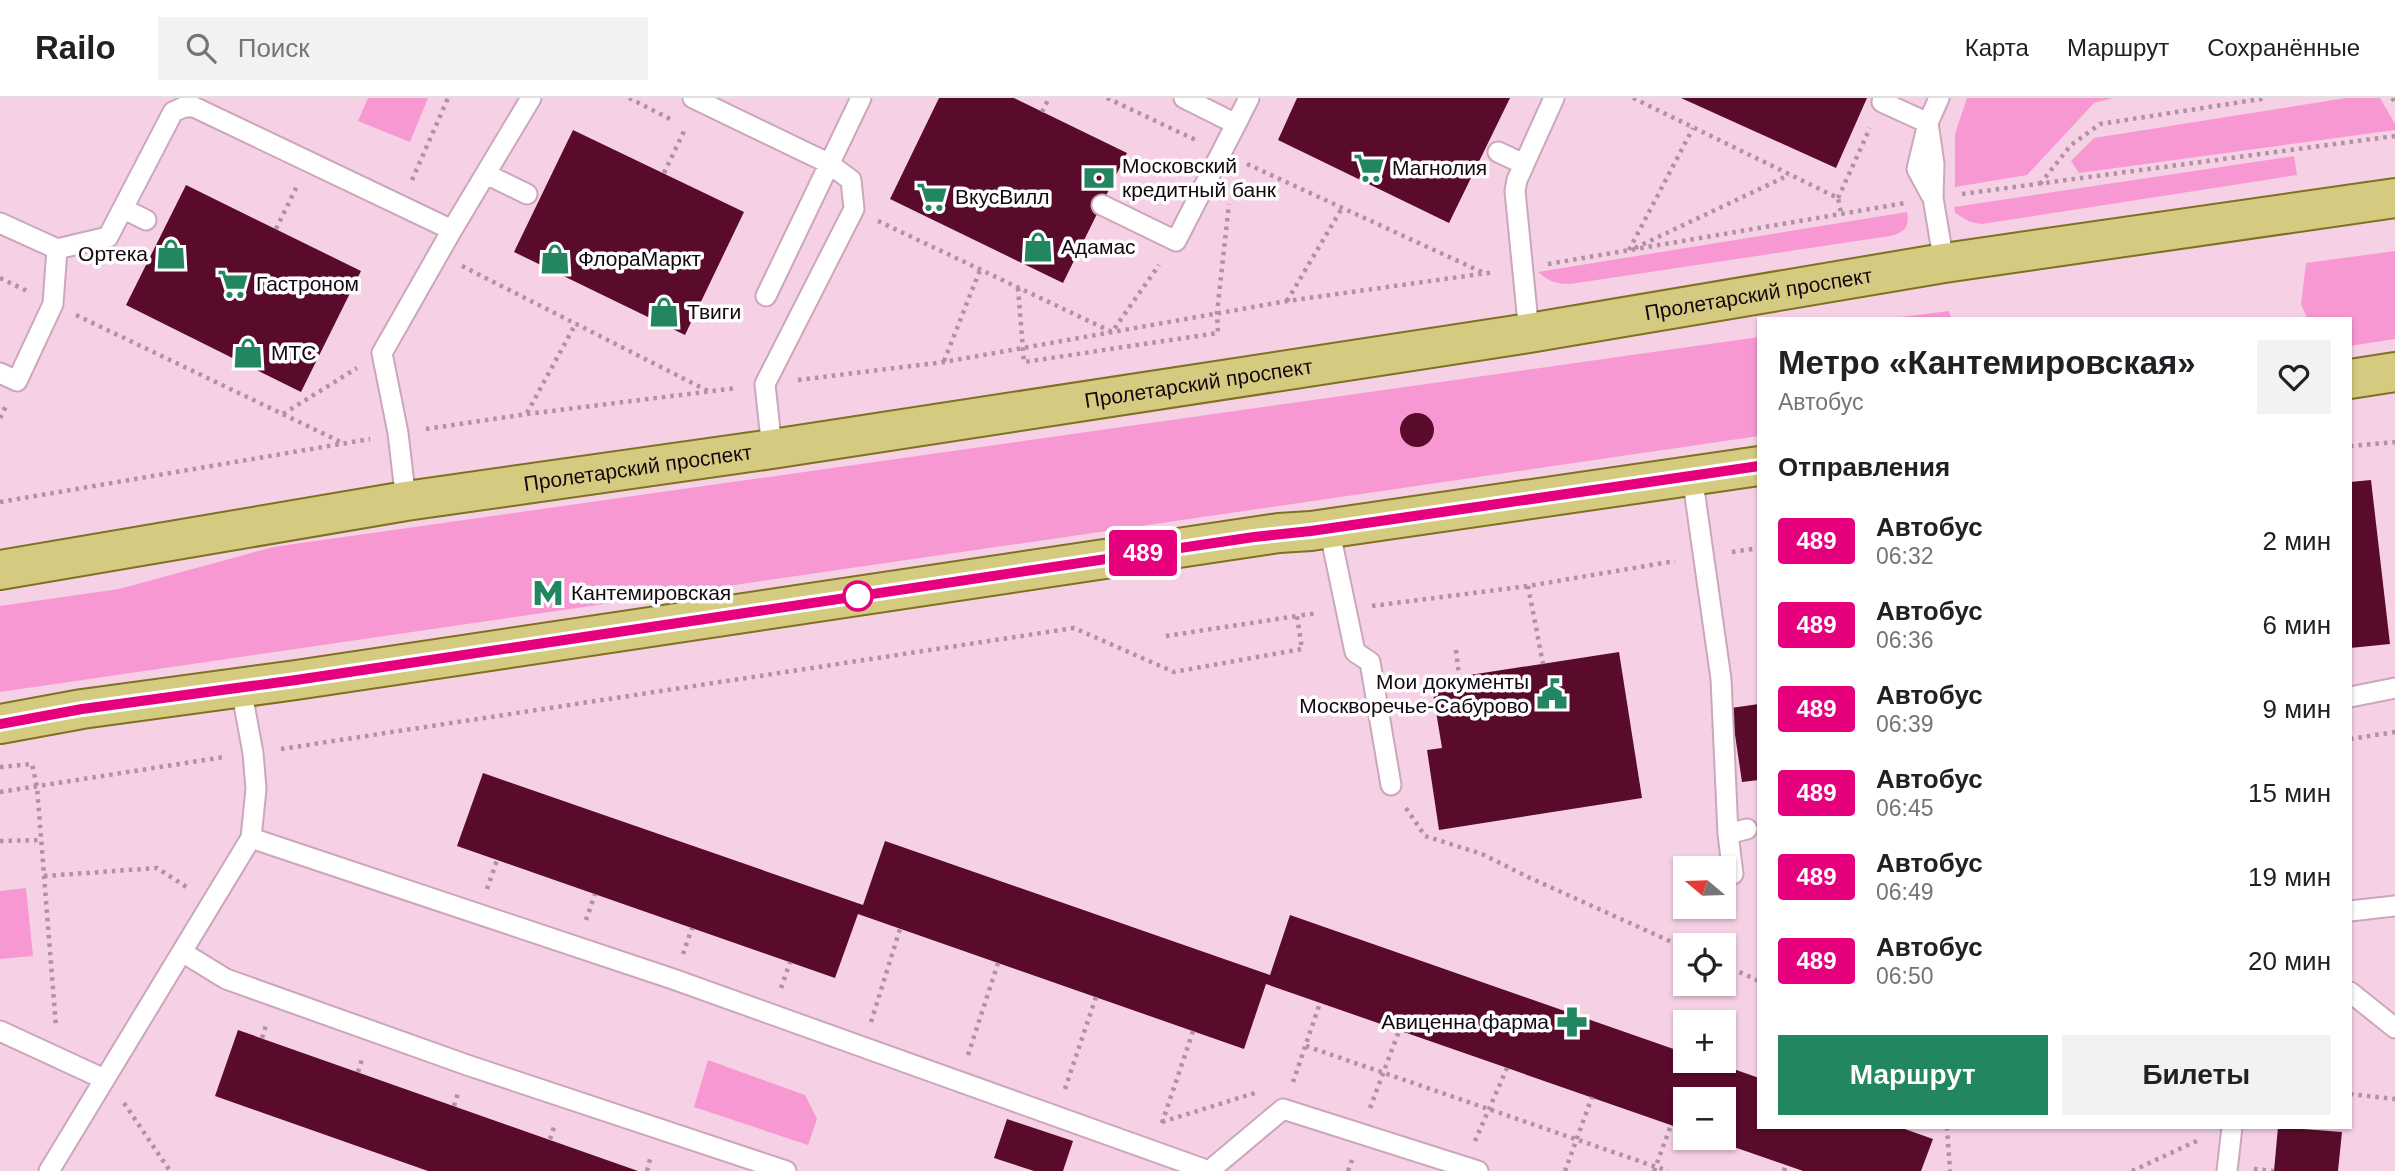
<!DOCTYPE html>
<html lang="ru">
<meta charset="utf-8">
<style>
:root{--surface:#fff;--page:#f2f2f2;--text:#202124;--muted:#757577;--line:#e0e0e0;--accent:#228660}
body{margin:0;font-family:Helvetica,sans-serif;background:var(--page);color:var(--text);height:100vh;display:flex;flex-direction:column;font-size:26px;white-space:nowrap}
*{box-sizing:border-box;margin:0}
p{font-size:23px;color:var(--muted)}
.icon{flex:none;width:38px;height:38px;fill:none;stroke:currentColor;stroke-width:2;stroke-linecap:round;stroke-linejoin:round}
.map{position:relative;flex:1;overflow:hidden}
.side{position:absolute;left:1757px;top:219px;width:595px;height:812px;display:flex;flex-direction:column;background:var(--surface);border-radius:0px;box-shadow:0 2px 5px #0004}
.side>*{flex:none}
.badge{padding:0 14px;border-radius:5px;font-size:24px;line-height:46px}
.needle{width:46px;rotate:289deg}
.tools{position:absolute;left:1673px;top:758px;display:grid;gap:14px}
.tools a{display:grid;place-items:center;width:63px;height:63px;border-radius:0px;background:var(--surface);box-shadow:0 2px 5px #0004;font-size:35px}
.map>.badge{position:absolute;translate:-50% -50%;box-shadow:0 0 0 4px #fff}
h2{padding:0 21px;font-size:26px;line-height:63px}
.round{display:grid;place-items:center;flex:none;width:74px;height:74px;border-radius:0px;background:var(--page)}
.overview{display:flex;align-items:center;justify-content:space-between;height:119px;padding:0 21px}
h1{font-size:33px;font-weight:700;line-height:52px}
.action{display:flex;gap:14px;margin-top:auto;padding:14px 21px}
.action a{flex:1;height:80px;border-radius:0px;background:var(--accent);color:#fff;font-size:28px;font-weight:700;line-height:80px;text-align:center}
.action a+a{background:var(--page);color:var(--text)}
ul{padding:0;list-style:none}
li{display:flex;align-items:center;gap:21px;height:84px;padding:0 21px}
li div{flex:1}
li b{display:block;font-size:26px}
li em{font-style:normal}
li .badge{min-width:77px;font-weight:700;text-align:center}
header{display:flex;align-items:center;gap:42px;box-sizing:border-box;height:98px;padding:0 35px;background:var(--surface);border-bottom:2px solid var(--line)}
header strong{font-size:33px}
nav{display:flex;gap:38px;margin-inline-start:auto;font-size:24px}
.search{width:490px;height:63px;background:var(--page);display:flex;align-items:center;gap:18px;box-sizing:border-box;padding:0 24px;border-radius:0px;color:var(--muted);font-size:26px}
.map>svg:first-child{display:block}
</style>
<header>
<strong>Railo</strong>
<div class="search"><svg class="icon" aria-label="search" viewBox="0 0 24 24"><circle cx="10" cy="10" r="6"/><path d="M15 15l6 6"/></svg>Поиск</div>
<nav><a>Карта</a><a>Маршрут</a><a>Сохранённые</a></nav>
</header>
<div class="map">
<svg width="2395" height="1073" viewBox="0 0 2395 1073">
<rect width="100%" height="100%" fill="#f6d1e6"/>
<path fill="#f798d3" d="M368,0h60l-18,44 -52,-21z
M1967,0h146l-19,5 -67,72 -72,12v-53z
M2346,0h34l15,26v6l-316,43 -8,-12 23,-23z
M2294,58l3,19 -315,49 -12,-2 -15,-9 -1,-6z
M1907,114c3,15 -3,21 -17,24l-320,48c-14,0 -22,-3 -32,-12z
M2395,153v88l-45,7v-28h-43l-6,-14 5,-41z
M1949,213l2,7h-58z
M1759,239v99l-1759,256v-86l119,-17 154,-42z
M26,790l7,68 -33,3v-68z
M708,962l97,35 12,24 -9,26 -114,-38z"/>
<path fill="#5a0b2b" d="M939,0h75l113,55 -64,130 -173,-84z
M1297,0h213l-61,125 -171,-83z
M1681,0h186l-31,70z
M573,32l171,82 -59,123 -171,-83z
M186,87l175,86 -60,121 -175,-87z
M1400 332a17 17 0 1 1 34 0a17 17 0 1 1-34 0Z
M2371,382l19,164 -40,4v-166z
M1619,554l23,146 -203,32 -12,-80 15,-2 -11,-67z
M1759,606v76l-17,2 -11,-74z
M483,675l380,132 22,-64 385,134 20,-60 395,138v7h23l51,18v49h140l34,12 -12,32h-118l-95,-33h16v-39h-39v31l-419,-146 -22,65 -386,-135 -23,64 -378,-132z
M238,932l400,141h-210l-213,-75z
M1007,1021l66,22 -10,30h-29l-40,-13z
M2278,1029l64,5 -4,39h-64z"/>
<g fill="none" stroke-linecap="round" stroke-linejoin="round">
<g stroke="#cba6bc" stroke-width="23">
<path id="lane" d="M693,0l135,65 23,17 3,29 -89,175 7,65
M1882,4l46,21
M1928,25l6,41 -1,34 11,65
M1236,26l13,-26
M1498,54l26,12
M486,76l41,20
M1931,97l-14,-26 11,-46 11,-25
M1102,107l74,36 60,-117 -52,-26
M124,111l22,11
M0,125l57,26 -4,55 -36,77 -17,-8
M452,132l79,-132
M57,151l51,-12 65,-125 11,-5h10l258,123 -70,123 16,80 8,68
M766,198l95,-198
M1529,235l-14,-142 2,-11 37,-82
M1692,377l29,204 7,155 5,40
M1329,430l26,124 15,10 21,123
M2350,599l45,-9
M1728,736l19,-5
M251,740l422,141 536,192 74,-62 195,62
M2350,813l45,-5
M182,854l44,27 241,86 319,106
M2350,894l45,36
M0,933l104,48
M49,1073l202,-333 5,-49 -3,-36 -12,-65
M2227,1073l5,-44"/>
</g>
<g stroke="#7e7122" stroke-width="42">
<g id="primary">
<path d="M2350,281l45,-7"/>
<path id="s1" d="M0,472l406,-69 366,-52 757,-116 415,-70 451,-65"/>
<path d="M0,626l82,-15 214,-29 983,-147 32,-2 448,-65"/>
</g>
</g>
<path stroke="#af92a3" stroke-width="4.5" stroke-dasharray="3.5 5" stroke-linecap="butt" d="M629,0l43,22
M1107,0l91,43
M1633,0l205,100 3,15
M2392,0l3,4
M1042,14l7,-14
M1247,66l237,109
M664,75l22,-46
M412,82l36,-82
M2040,86l31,-39 29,-21 167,-26
M1962,96l433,-58
M1838,100l32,-70
M878,123l234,111 47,-67
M276,131l21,-43
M1635,150l154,-73
M1629,152l64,-122
M1548,166l357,-61
M462,168l248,126
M0,180l27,13
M1018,190l6,74 194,-29 -1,-20 12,-109
M1287,203l55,-93
M76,217l267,128
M944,263l36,-91
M798,282l146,-18 343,-61 208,-29
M527,315l49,-90
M283,316l74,-46
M0,320l6,-12
M426,331l101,-15 210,-26
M2350,348l45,-4
M0,404l370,-63
M1732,454l27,-4
M1528,488l15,78
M1372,508l156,-20 147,-25
M1166,538l131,-20
M1456,552l3,26
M2350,641l45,-7
M281,651l793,-121 100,44 128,-23 -5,-33 21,-3
M0,669l32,-3 5,23 19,240
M0,694l224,-35
M1406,710l19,28 57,18 46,23 157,71
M0,743l41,-1
M44,778l113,-8 31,20
M487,791l10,-29
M586,822l9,-26
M683,856l9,-26
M1724,867l35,16
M781,890l9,-26
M871,924l29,-93
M262,940l5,-16
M1306,948l362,125
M968,957l30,-92
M358,974l5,-16
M1293,984l27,-79
M1065,991l31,-92
M2350,996l45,5
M124,1005l46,68
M454,1008l5,-16
M1370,1010l29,-77
M1162,1024l93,-29
M1162,1025l31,-92
M1947,1029l3,44
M550,1041l5,-15
M1475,1043l32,-73
M2254,1071l20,2
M647,1073l4,-16
M1348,1073l4,-11
M1565,1073l27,-74
M1654,1073l17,-46
M1784,1073l2,-6
M2132,1073l69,-32"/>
<use href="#lane" stroke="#fff" stroke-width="19"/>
<use href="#primary" stroke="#d4cb80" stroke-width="38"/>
</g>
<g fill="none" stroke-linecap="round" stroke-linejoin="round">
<g stroke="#fff" stroke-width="16">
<path id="line" d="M0,626l82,-15 214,-29 958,-143 57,-6 448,-65"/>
</g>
<use href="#line" stroke="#e6007e" stroke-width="10"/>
</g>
<defs>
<g id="supermarket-bare" transform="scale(2.415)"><path d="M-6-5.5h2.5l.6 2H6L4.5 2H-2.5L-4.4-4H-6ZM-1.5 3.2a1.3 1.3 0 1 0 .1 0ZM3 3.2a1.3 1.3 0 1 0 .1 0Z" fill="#228660" stroke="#fefefe" stroke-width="2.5" paint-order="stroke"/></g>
<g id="bank-bare" transform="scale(2.415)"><path d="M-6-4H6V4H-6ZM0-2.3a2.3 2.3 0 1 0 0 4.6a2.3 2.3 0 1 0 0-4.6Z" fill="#228660" stroke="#fefefe" stroke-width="2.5" paint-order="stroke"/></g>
<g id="shop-bare" transform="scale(2.415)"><path d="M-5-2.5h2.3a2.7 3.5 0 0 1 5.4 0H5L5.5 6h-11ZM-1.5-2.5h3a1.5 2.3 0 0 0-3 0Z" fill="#228660" stroke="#fefefe" stroke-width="2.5" paint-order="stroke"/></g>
<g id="metro-bare" transform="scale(2.415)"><path d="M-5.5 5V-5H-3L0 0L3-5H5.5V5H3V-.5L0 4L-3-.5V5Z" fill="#228660" stroke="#fefefe" stroke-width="2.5" paint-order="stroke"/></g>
<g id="civic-bare" transform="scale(2.415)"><path d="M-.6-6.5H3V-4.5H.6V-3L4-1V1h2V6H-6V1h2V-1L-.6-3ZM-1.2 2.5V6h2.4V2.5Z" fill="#228660" stroke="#fefefe" stroke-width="2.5" paint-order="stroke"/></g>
<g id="pharmacy-bare" transform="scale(2.415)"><path d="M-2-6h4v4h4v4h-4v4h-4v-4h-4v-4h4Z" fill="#228660" stroke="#fefefe" stroke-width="2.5" paint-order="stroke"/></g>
</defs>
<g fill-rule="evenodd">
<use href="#supermarket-bare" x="1369" y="70"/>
<use href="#bank-bare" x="1099" y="80"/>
<use href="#supermarket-bare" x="932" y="99"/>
<use href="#shop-bare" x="1038" y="149"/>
<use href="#shop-bare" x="171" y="156"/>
<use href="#shop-bare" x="555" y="161"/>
<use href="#supermarket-bare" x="233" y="186"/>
<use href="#shop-bare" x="664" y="214"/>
<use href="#shop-bare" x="248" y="255"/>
<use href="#metro-bare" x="548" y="495"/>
<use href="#civic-bare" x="1552" y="596"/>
<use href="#pharmacy-bare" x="1572" y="924"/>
</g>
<circle fill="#fff" stroke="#e6007e" stroke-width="3.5" cx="858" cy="498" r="14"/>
<g text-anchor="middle" stroke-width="7" stroke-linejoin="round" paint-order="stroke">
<g font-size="21" fill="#140810" stroke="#fefefe" text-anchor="start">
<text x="1122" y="75">Московский<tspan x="1122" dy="24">кредитный банк</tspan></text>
<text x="1392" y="77">Магнолия</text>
<text x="955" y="106">ВкусВилл</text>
<text x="1061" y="156">Адамас</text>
<text x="148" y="163" text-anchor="end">Ортека</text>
<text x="578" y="168">ФлораМаркт</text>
<text x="256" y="193">Гастроном</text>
<text x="687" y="221">Твиги</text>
<text x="271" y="262">МТС</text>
<text x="571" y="502">Кантемировская</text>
<text x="1529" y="591" text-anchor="end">Мои документы<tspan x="1529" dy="24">Москворечье-Сабурово</tspan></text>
<text x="1549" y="931" text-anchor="end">Авиценна фарма</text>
</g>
<g font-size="21" fill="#140810" stroke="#fefefe">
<text dy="7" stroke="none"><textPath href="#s1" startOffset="1780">Пролетарский проспект</textPath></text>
<text dy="7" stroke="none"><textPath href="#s1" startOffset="1213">Пролетарский проспект</textPath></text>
<text dy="7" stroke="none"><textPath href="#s1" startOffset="646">Пролетарский проспект</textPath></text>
</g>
</g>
</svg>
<div class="tools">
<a><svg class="needle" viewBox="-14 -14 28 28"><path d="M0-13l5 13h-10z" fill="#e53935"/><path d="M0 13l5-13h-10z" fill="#757577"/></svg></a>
<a><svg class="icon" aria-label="locate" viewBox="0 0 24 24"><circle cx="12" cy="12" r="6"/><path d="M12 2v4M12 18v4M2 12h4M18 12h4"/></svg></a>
<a>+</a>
<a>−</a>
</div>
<b class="badge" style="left:1143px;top:455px;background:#e6007e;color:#fff">489</b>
<section class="side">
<div class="overview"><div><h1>Метро «Кантемировская»</h1><p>Автобус</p></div><a class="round"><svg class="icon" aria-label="heart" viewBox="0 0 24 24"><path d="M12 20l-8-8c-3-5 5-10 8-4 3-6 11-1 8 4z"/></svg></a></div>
<h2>Отправления</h2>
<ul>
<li><span class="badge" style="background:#e6007e;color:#fff">489</span><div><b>Автобус</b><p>06:32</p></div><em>2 мин</em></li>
<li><span class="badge" style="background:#e6007e;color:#fff">489</span><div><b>Автобус</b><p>06:36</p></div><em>6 мин</em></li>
<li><span class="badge" style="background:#e6007e;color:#fff">489</span><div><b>Автобус</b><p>06:39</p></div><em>9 мин</em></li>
<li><span class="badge" style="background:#e6007e;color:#fff">489</span><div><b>Автобус</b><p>06:45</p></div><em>15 мин</em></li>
<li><span class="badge" style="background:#e6007e;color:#fff">489</span><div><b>Автобус</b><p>06:49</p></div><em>19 мин</em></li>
<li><span class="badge" style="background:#e6007e;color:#fff">489</span><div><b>Автобус</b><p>06:50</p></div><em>20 мин</em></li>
</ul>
<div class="action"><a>Маршрут</a><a>Билеты</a></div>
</section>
</div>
